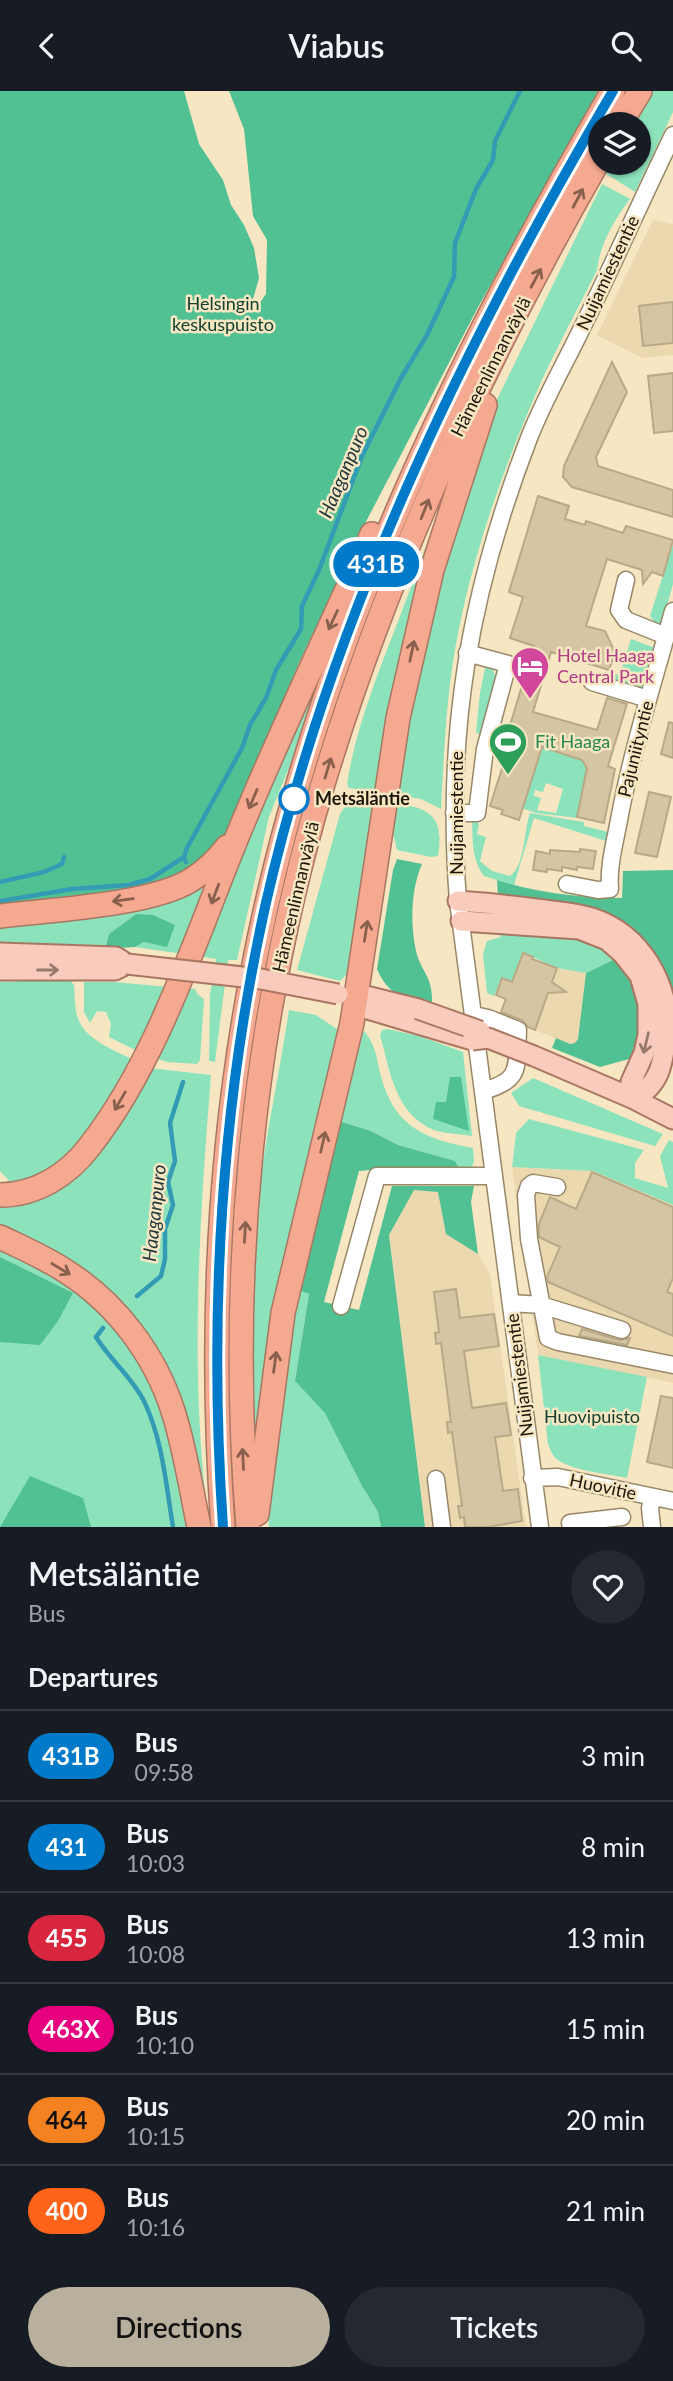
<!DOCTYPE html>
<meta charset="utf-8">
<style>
:root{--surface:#171b24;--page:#242831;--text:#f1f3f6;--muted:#9ea1a6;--line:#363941;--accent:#b8b09c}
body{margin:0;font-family:Lato,sans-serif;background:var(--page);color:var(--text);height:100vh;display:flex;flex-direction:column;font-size:26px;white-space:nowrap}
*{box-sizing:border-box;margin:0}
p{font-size:23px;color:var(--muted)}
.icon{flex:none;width:38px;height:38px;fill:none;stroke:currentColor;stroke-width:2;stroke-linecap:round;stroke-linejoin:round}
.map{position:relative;height:1436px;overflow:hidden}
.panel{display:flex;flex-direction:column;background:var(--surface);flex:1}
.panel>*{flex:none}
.badge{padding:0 14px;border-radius:23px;font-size:24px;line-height:46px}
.tools{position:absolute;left:588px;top:21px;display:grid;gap:14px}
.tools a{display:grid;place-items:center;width:63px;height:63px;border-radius:50%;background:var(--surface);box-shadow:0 2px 5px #0004;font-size:35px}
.map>.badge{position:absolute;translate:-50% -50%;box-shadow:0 0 0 4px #fff}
h2{padding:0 28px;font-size:26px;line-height:63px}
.round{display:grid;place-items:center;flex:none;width:74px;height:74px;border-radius:37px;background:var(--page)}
.summary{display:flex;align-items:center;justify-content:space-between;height:119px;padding:0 28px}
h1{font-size:33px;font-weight:600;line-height:52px}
.button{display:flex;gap:14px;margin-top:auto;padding:14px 28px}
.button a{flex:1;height:80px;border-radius:42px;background:var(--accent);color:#111;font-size:28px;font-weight:600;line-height:80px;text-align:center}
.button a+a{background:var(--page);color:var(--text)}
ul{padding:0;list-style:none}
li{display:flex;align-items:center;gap:21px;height:91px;padding:0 28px;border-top:2px solid var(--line)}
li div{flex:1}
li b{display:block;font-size:26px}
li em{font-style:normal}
li .badge{min-width:77px;font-weight:700;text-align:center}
header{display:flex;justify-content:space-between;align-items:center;height:91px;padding:0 28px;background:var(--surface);font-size:32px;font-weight:600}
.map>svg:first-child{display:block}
</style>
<header><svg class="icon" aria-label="back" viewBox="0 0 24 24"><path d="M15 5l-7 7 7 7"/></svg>Viabus<svg class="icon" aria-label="search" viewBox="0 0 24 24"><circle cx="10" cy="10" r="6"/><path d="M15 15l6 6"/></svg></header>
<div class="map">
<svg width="673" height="1436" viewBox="0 0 673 1436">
<rect width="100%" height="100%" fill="#f6e6c2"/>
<path fill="#ecd8af" d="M653,129l20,4v131l-31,3 -45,-23z
M523,862l10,4v2l24,9 29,5 -8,66 -3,4 -5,1 -60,-24 -12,-1 9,-22 -11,-2 6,-17 7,3z
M512,1076l81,4 80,34v178l-135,-28z
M392,1095h82l-3,16 7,52 12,20 36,253h-101l-36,-292z"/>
<path fill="#8ce3bb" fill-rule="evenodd" d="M652,0h21v21l-38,80 -30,-19 6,-10h28v-39h-6z
M602,93l28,15c-16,21 -30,45 -33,71 -18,37 -38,73 -55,110 -37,82 -70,176 -86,264 -10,55 -12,110 -15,165l-20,-10 -25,-4 35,-190 57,-187z
M456,379l-79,323 -28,-5 -2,-4c9,-59 34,-118 55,-173 18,-47 34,-95 54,-141z
M673,453v40l-11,39h-7l-5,-7z
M350,510l-57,157 -24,59 -32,143h-9l-13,102 -6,-1 1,-66 6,-36 -18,-3 68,-170z
M631,548l24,9 -11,40 -5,2 -30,-11 -1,-7 14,4 3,-7 -3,-1z
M486,572c4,3 8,7 9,13 1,4 -13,54 -16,58l-3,-1 4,-40z
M543,653l6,2 1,4 32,10 5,8 -10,50 -41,-5 -14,-5zM546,692l17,6 -7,24 -19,-3 4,-12 -7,-2 1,-6 8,2z
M359,708l11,1 1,9 7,-5 -30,169 -8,8 -43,-11 43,-156 8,-12z
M396,713c36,3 48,15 42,52l-7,1 -34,-7 -5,-21z
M530,722l54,9v4l24,6 -2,9 -72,-23 -20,67 -30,-9c-13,-18 -11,-35 -12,-56l7,3 -2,11 9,3 -6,24 12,10 18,5c15,-10 14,-47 20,-63z
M211,782l-28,81 -48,-7 9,-5 -8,-28 -27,20 -4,15 -105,-3v-24z
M499,839c40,3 87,-3 116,29l-29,14 -29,-5 -33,-15 -13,33 -3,-1 1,-4 -7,-3 -8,18 -7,-3 -4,-39 4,-13 14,-4z
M69,888l5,6c1,12 0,26 6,38 8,17 37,29 54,37l-11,23 -62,84 -47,19 -14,-15v-189z
M84,891h30l54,5 -29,65 -30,-15 2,-13 -5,-12 -9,-1 -7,12 -6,-11z
M185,898h10l3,6 6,4 -4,61 -3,4 -30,-2 -15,-5z
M289,919l27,5 24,16 -54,215 -15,80 -16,134c-6,-96 -6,-197 7,-292 8,-53 19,-105 27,-158z
M387,938l32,7 44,16 9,84c-12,-2 -27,-2 -38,-6 -39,-16 -44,-59 -54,-95l2,-5z
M364,940c13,16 12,27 17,45 13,51 44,63 92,72l1,13 -3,9 -11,1 -6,-10 -56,-16 -27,-14 -32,-10 22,-87z
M149,977l62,7c-12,150 -22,302 -2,452l-53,-176 -156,-121v-27c16,-3 33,-4 49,-9 47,-15 78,-86 100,-126z
M533,987l130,56 -8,12 -136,-40 -8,-13z
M529,1028l115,31 -9,13v15l33,10 -8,-32 9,-16 4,2v63l-80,-34 -81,-4 4,-34z
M0,1156l67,33 68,66 32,68 23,113h-190z
M299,1199l10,4 -14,87 30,31 37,74 16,26 3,15h-112l-1,-22 16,-150z
M538,1264l109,22 -20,101c-19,-4 -50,-7 -66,-16 -8,-4 -10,-11 -13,-18z"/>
<path fill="#51c193" d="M0,0h184l15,53 24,36 8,25 13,20 10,23 5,30 -6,21 4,8 9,-13 1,-54 -14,-24 -9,-87 -15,-38h369l-122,220 -117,224 -61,130 -68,163 -17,26 -14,15 -60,22 -139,20z
M397,768l25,5c-11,25 -12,59 -6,87 5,21 17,25 16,52 -27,-4 -43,-6 -55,-34l16,-99z
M673,779v129l-3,-17 -22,-38 -39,-26 -111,-21 -1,-17c41,13 83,18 125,18l1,-27z
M136,823l17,1 22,10 -8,22 -23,-5 -9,5 -30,2 4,-15z
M615,868c30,29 31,64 14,100l-29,8 -48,-19 4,-10 14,6 5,-1 3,-4 8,-66z
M450,986h11l8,54 -36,-12 3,-17h10z
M339,1030l32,10 27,14 57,16 5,10 -80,-2 -21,2 -35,131 35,8 33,-124h82l-3,16 7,52 -32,-20 -8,-42 -24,-2 -25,45 36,292h-44l-3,-15 -16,-26 -37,-73 -30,-32 14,-87 -10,-4z
M0,1166l73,36 -15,28 -18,24 -40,-3z
M30,1385l53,22 8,29h-91z"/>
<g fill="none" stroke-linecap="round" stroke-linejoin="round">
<path stroke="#339bb3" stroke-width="4.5" d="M186,771l-2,-5 3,-9 55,-100 8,-23 16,-27 10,-28 25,-41 1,-23 17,-36 43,-114 39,-78 26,-43 27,-58 1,-34 21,-54 17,-29 2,-19 25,-50
M0,791l44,-10 18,-8 2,-7
M0,810l72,-12 57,-4 21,-6 34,-22
M137,1205l24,-20 4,-17v-30l8,-24 -5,-23 7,-21 -5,-38 13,-41
M103,1237l-7,9c14,23 36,40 48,64 19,40 22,84 29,126"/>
</g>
<path fill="#d5c5a2" stroke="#b8a987" stroke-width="2" d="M673,211v41l-30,3 -4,-40z
M612,271l15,30 -31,65 2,9 75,24v27l-101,-30 -9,-10 1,-11z
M673,282v58l-19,2 -6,-57z
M538,405l31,10 -4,13 20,6 1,-4 37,12 3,-7 47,14 -10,36 -11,-4 -9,12 -1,-14 -35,-11 -21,67 19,5 10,21 -6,18 -58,-18 -18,60 64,18 10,-32 20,6 -19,62 7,3 -11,54 -27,-6 10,-49 -5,-8 -40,-13 -23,73 -18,-6 2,-4 -13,-4 23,-72 -5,-2 26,-86 -24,-8 13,-41 -14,-5z
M669,631l4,1v35l-12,-4z
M649,701l22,5 -14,60 -22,-4z
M580,758l16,2 -3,18 -16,-2v3l-15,-3v4l-15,-2v3l-14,-2 3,-19 14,3v-4l30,2z
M523,862l10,4 -1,2 25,9 -5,14 14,10 -18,1 -13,37 -7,-3 -6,-7 -21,-8 5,-13 -10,-4 6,-17 10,4z
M592,1081l81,35v71l-6,14 6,2v42l-125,-54 -1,-5 13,-30 -21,-10v-13l11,-27 26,12z
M456,1198l4,29 34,-4 5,32 -35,5 8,57 34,-5 5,32 -16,2 8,54 15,-2 4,32 -34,6h-23l-1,-10 -4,1 -2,-12h4l-10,-74 -4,1 -1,-11h4l-10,-79 -5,1 -1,-11 4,-1 -5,-40z
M582,1238l37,11 11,-2 -3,7 -48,-9z
M661,1305l12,2v70l-26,-6z"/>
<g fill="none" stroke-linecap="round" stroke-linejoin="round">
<g stroke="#978867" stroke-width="19">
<path id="minor" d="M626,489l-7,30 7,10 40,16
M592,591l56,17
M454,722h23l8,-64 23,-85 -41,-11
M567,793l31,6 12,-1c-2,-23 5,-47 9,-69 13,-71 35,-139 54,-209
M474,924l14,3 30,12c-2,37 5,50 -35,61
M557,1096l-24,-4 -4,3 -3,9 3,44 19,99 10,4 115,23
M511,1212l30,2 81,25
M341,1215l36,-130h117
M532,1387l26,-1 115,24
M436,1388l6,48
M570,1432l52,-6
M540,1436l-82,-626c-13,-167 11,-307 71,-463 14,-36 34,-71 51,-106 32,-65 61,-131 93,-197
M652,1436l-2,-19 3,-11"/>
</g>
<g stroke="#a97661" stroke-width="23">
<path id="major" d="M458,810c29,2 57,5 86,9 16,2 32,3 48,8 49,16 79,67 74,117 -3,29 -6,49 -32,64
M461,830l118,8 28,11 15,13 18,23 8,28v31l-4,18 -13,29 3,17
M0,862l116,4 11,7 -12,6h-115
M366,905l52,13
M356,908l8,9 108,32
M534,965l100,43 39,20"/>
</g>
<g stroke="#a97661" stroke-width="26">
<path id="highway" d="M620,33l20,-33
M0,825c49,-6 152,-11 191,-36 15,-9 26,-20 36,-33
M0,1104c36,0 68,-20 90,-49 69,-88 107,-213 150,-316 41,-100 88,-197 132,-296
M0,1146c23,11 46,21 67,35 50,32 88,83 106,139 12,37 18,78 26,116
M257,1423l26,-201 69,-290 46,-305 34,-148 53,-165
M223,1436c-15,-207 -3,-417 43,-620 64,-286 199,-564 347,-816
M248,1436c-20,-249 3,-503 75,-743 66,-219 164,-429 277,-626"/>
</g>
<use href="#minor" stroke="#fff" stroke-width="16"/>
<use href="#major" stroke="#f9cbbd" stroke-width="19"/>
<use href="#highway" stroke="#f5a991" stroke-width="23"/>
<g stroke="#a97661" stroke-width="23" stroke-linecap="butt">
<path id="major-bridge" d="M127,873l134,15 77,15
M418,918l62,22
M472,949l16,-2 46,18"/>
</g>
<use href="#major-bridge" stroke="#f9cbbd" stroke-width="19"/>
</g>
<defs><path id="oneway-shaft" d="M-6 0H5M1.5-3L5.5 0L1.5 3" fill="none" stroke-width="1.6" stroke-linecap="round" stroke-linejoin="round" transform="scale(1.75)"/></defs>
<g stroke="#88604d">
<use href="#oneway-shaft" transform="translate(578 107) rotate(-62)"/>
<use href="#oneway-shaft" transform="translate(536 187) rotate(-62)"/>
<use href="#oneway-shaft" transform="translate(425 418) rotate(-68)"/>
<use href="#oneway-shaft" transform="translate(333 529) rotate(115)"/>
<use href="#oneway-shaft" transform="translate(412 560) rotate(-78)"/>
<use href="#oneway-shaft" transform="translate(328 677) rotate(-73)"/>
<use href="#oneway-shaft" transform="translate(253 708) rotate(113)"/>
<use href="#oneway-shaft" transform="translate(215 803) rotate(111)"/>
<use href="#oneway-shaft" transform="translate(123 809) rotate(172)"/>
<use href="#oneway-shaft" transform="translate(366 840) rotate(-81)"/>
<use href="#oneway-shaft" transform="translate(120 1010) rotate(120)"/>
<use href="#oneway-shaft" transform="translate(323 1051) rotate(-77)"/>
<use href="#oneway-shaft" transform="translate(245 1141) rotate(-87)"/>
<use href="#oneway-shaft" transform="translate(61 1178) rotate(31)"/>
<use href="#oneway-shaft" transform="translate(275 1271) rotate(-82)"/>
<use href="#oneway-shaft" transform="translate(243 1368) rotate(-93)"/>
</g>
<g stroke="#967a6c">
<use href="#oneway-shaft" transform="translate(48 879)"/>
<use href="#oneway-shaft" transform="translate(646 952) rotate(103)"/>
</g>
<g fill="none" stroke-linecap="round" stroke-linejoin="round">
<g stroke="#fff" stroke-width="16">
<path id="line" d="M223,1436c-14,-207 -3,-417 42,-620 65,-288 199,-563 348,-816"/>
</g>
<use href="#line" stroke="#007ac9" stroke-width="10"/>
</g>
<defs>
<g id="hotel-pin" transform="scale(2.0125)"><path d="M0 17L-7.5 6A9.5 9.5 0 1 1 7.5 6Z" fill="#d1479c" stroke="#f6e6c2"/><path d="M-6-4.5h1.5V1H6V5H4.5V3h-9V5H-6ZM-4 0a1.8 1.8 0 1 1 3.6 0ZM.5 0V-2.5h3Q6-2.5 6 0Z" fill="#fff"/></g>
<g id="stadium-pin" transform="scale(2.0125)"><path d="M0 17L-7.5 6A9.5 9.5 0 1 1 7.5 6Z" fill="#2e9e5b" stroke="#f6e6c2"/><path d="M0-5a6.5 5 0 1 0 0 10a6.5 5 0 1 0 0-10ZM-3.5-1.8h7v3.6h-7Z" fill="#fff"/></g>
</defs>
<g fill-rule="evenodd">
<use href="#hotel-pin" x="530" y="575"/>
<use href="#stadium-pin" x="508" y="651"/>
</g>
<circle fill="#fff" stroke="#007ac9" stroke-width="3.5" cx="294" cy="708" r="14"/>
<g text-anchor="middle" stroke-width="5" stroke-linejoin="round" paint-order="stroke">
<g font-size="18" fill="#1c1609" stroke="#f6e6c2">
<text transform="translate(608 182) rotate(-65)" y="6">Nuijamiestentie</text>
<text transform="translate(491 276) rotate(-63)" y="6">Hämeenlinnanväylä</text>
<text transform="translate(636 658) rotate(-76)" y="6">Pajuniityntie</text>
<text transform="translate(457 722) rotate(-90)" y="6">Nuijamiestentie</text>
<text transform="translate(296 806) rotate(-77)" y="6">Hämeenlinnanväylä</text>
<text transform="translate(520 1284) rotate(-97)" y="6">Nuijamiestentie</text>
<text transform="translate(603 1396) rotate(12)" y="6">Huovitie</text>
</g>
<g font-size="18" fill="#12412f" stroke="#f6e6c2">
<text x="223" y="219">Helsingin<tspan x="223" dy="21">keskuspuisto</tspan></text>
<text x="592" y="1332">Huovipuisto</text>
</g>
<g font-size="18" fill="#b23c85" stroke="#f6e6c2" text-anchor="start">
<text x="557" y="571">Hotel Haaga<tspan x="557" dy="21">Central Park</tspan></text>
</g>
<g font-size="18" fill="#27864d" stroke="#f6e6c2" text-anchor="start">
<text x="535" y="657">Fit Haaga</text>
</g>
<g font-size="18" font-weight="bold" fill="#1c1609" stroke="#f6e6c2" text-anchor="start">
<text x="315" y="714">Metsäläntie</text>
</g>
<g font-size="19" font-style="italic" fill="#1e353b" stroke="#f6e6c2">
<text transform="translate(343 381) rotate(-67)" y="7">Haaganpuro</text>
<text transform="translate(154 1122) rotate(-84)" y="7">Haaganpuro</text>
</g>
</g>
</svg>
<div class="tools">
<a><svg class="icon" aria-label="layers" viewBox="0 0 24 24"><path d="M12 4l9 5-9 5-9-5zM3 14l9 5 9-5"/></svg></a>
</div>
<b class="badge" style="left:376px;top:473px;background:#007ac9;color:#fff">431B</b>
</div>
<section class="panel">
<div class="summary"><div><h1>Metsäläntie</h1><p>Bus</p></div><a class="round"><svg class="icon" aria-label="heart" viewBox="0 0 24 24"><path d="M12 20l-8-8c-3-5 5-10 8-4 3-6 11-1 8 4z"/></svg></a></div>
<h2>Departures</h2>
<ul>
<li><span class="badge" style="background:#007ac9;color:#fff">431B</span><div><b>Bus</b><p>09:58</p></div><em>3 min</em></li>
<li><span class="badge" style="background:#007ac9;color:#fff">431</span><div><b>Bus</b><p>10:03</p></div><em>8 min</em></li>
<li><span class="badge" style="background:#d7263d;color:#fff">455</span><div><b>Bus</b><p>10:08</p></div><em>13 min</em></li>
<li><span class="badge" style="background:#e6007e;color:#fff">463X</span><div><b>Bus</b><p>10:10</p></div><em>15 min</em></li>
<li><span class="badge" style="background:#f58220;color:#111">464</span><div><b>Bus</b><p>10:15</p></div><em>20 min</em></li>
<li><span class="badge" style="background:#ff6319;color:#fff">400</span><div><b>Bus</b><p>10:16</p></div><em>21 min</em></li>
</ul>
<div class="button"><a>Directions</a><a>Tickets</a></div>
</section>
